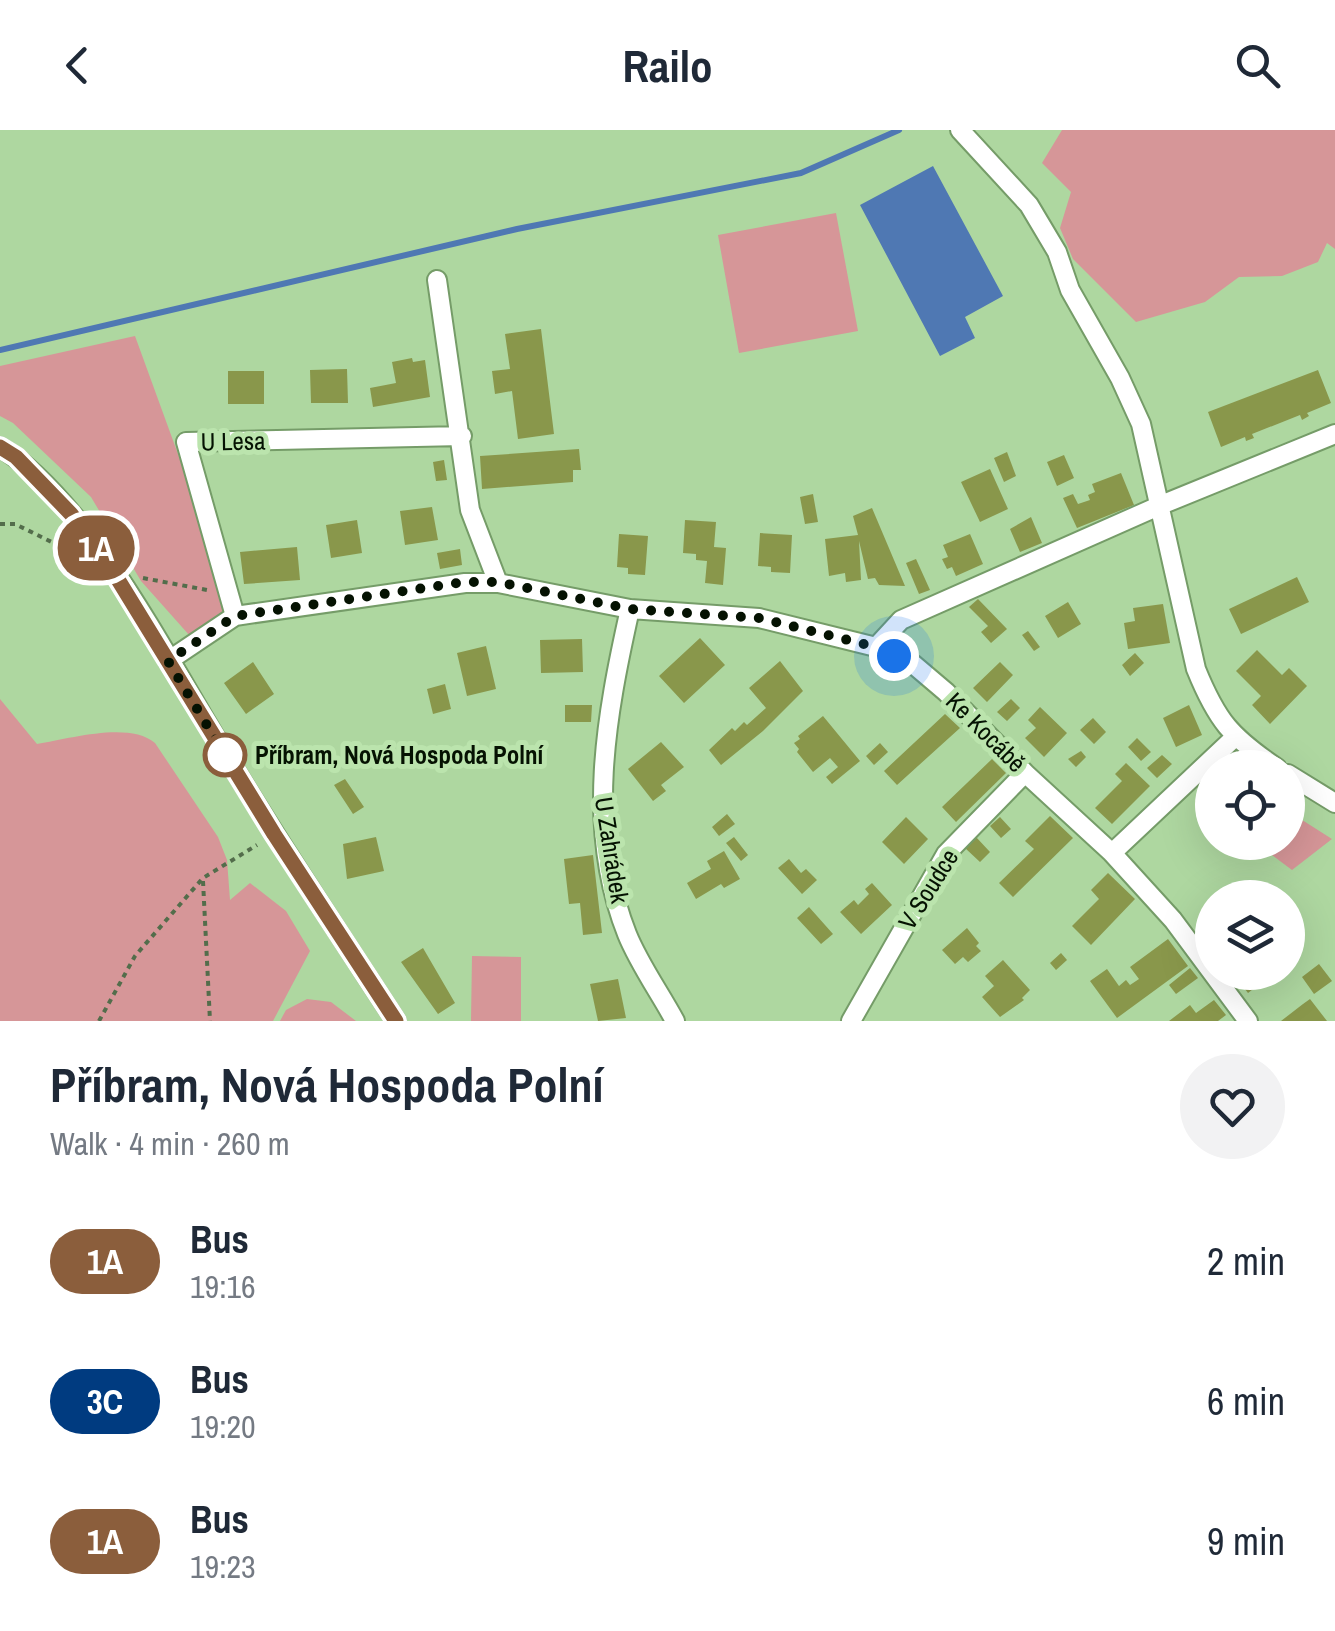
<!DOCTYPE html>
<meta charset="utf-8">
<style>
:root{--surface:#fff;--page:#f2f2f3;--text:#1f2937;--muted:#747a83}
body{margin:0;font-family:"Archivo Narrow",sans-serif;background:var(--page);color:var(--text);height:100vh;display:flex;flex-direction:column;font-size:38px;white-space:nowrap}
*{box-sizing:border-box;margin:0}
p{font-size:32px;color:var(--muted)}
.icon{flex:none;width:55px;height:55px;fill:none;stroke:currentColor;stroke-width:2;stroke-linecap:round;stroke-linejoin:round}
.map{position:relative;height:891px;overflow:hidden}
.drawer{display:flex;flex-direction:column;background:var(--surface);flex:1}
.drawer>*{flex:none}
.badge{padding:0 20px;border-radius:32px;font-size:35px;line-height:65px}
.tools{position:absolute;left:1195px;top:620px;display:grid;gap:20px}
.tools a{display:grid;place-items:center;width:110px;height:110px;border-radius:50%;background:var(--surface);box-shadow:0 10px 40px #0002;font-size:50px}
.you{position:absolute;width:50px;height:50px;margin:-25px;border:8px solid #fff;border-radius:50%;background:#1a73e8;box-shadow:0 0 0 15px #1a73e833}
.map>.badge{position:absolute;translate:-50% -50%;box-shadow:0 0 0 5px #fff}
.round{display:grid;place-items:center;flex:none;width:105px;height:105px;border-radius:52px;background:var(--page)}
.overview{display:flex;align-items:center;justify-content:space-between;height:170px;padding:0 50px}
h1{font-size:48px;font-weight:800;line-height:75px}
ul{padding:0;list-style:none}
li{display:flex;align-items:center;gap:30px;height:140px;padding:0 50px}
li div{flex:1}
li b{display:block;font-size:38px}
li em{font-style:normal}
li .badge{min-width:110px;font-weight:700;text-align:center}
header{display:flex;justify-content:space-between;align-items:center;height:130px;padding:0 50px;background:var(--surface);font-size:45px;font-weight:800}
.map>svg:first-child{display:block}
</style>
<header><svg class="icon" aria-label="back" viewBox="0 0 24 24"><path d="M15 5l-7 7 7 7"/></svg>Railo<svg class="icon" aria-label="search" viewBox="0 0 24 24"><circle cx="10" cy="10" r="6"/><path d="M15 15l6 6"/></svg></header>
<div class="map">
<svg width="1335" height="891" viewBox="0 0 1335 891">
<rect width="100%" height="100%" fill="#aed7a0"/>
<path fill="#d69698" d="M1062,0h273v119l-8,-6 -9,19 -36,14 -43,1 -34,25 -69,20 -63,-63 -13,-31 11,-36 -29,-29z
M836,83l22,118 -119,22 -21,-118z
M135,206l67,184 21,91 -33,25 -49,-55 -50,-84 -78,-74 -13,-7v-50z
M0,569l37,45c32,-5 92,-23 118,-1l63,94 9,23 3,40 20,-17 36,28 24,40 -37,70h-273z
M1288,681l44,28 -40,31 -36,-27 32,-1z
M472,826l49,1v64h-50z
M307,869l24,3 25,19h-76l6,-11z"/>
<path fill="#4f78b3" d="M933,36l70,130 -38,21 10,21 -35,18 -80,-151z"/>
<g fill="none" stroke-linecap="round" stroke-linejoin="round">
<path stroke="#4f78b3" stroke-width="6" d="M0,220l517,-121 284,-56 98,-43"/>
</g>
<path fill="#89974b" d="M541,199l13,105 -36,5 -6,-48 -17,3 -3,-23 18,-2 -5,-35z
M412,228l1,4 12,-2 5,37 -57,10 -3,-19 26,-5 -4,-21z
M347,239l1,34h-37l-1,-33z
M1318,240l13,33 -24,10 2,3 -7,4 -2,-5 -48,19 2,4 -8,3 -1,-4 -24,10 -13,-35z
M228,241h36v33h-36z
M579,319l2,21h-8v12l-91,7 -2,-33z
M1007,322l9,24 -12,6 -10,-24z
M1064,325l10,23 -17,8 -10,-24z
M444,330l3,20 -11,1 -3,-19z
M990,339l18,40 -28,13 -19,-40z
M1121,343l13,32 -57,23 -14,-30 10,-4 5,10 12,-4 -2,-5 7,-3 -3,-8z
M813,364l5,28 -13,2 -5,-27z
M432,377l6,33 -33,5 -5,-34z
M872,378l33,78 -26,-1 -4,-7 -7,1 -9,-38 2,39 -15,2 -1,-9 -16,3 -4,-37 33,-4 -5,-19z
M1031,387l11,26 -22,9 -10,-23z
M357,390l5,33 -31,5 -5,-33z
M685,390l31,2 -2,25 12,1 -3,37 -18,-2 2,-22 -11,-1v-6l-13,-1z
M760,403l32,2 -2,38 -19,-1v-5l-13,-1z
M619,404l29,2 -3,39 -17,-1v-6l-11,-1z
M970,404l13,30 -27,12 -4,-9 -5,2 -5,-10 6,-2 -5,-12z
M297,417l3,33 -56,4 -4,-32z
M460,419l2,16 -22,4 -3,-16z
M916,429l14,31 -11,4 -13,-31z
M1297,447l12,25 -68,32 -12,-25z
M978,469l29,30 -16,14 -10,-11 7,-6 -19,-19z
M1068,472l13,22 -23,14 -13,-22z
M1163,474l7,39 -42,6 -4,-26 11,-2 -2,-13z
M1028,501l12,16 -6,4 -12,-16z
M700,508l25,27 -41,38 -25,-27z
M582,509l1,33 -42,1 -1,-33z
M486,516l10,43 -29,7 -10,-43z
M1257,520l25,25 7,-7 18,18 -37,38 -18,-19 9,-9 -25,-25z
M1135,523l9,10 -14,13 -8,-11z
M780,531l23,30 -40,40 -42,34 -12,-15 23,-22 3,3 9,-9 3,3 19,-17 -17,-20z
M253,532l21,32 -28,20 -22,-31z
M1000,532l13,13 -26,27 -14,-14z
M445,554l6,25 -18,5 -6,-25z
M1011,569l9,9 -13,13 -10,-9z
M565,575h27l-1,17h-26z
M1189,575l13,30 -26,12 -13,-29z
M1040,577l27,26 -23,24 -19,-19 11,-10 -8,-8z
M945,584l15,14 -63,57 -13,-14z
M823,586l37,45 -28,23 -6,-7 12,-10 -8,-9 -17,14 -16,-20 2,-3 -5,-6 6,-4 -2,-3z
M1093,588l13,14 -12,12 -14,-14z
M1137,608l14,14 -10,9 -13,-14z
M661,612l23,25 -23,18 5,6 -13,10 -25,-32z
M880,613l8,9 -14,13 -8,-9z
M1081,621l5,6 -10,10 -8,-8z
M1162,625l10,9 -15,14 -10,-10z
M992,629l14,14 -50,49 -14,-15z
M1126,633l24,23 -38,38 -17,-16 27,-27 -7,-7z
M345,649l19,28 -11,7 -19,-29z
M727,684l8,10 -16,12 -7,-9z
M1050,686l23,22 -60,59 -14,-14 35,-34 -9,-8z
M906,687l22,22 -24,25 -22,-22z
M1000,687l11,12 -10,9 -11,-12z
M376,707l8,34 -37,8 -4,-35z
M734,707l14,18 -7,6 -15,-18z
M976,707l14,15 -10,10 -15,-14z
M724,721l16,28 -16,9 -3,-4 -25,15 -9,-16 24,-14 -4,-8z
M593,725l9,78 -19,2 -3,-32 -11,1 -5,-45z
M789,729l12,14 5,-4 11,11 -15,14 -24,-26z
M1108,743l27,26 -44,46 -19,-19 27,-27 -8,-9z
M872,753l20,22 -31,29 -21,-22 14,-12 4,5 11,-11 -4,-5z
M809,777l24,27 -12,10 -24,-26z
M967,798l12,15 -3,3 5,5 -13,11 -5,-5 -8,7 -13,-14z
M1288,804l14,18 -14,11z
M1168,809l20,27 -71,52 -27,-37 17,-12 12,17 7,-6 4,5 9,-6 -9,-12z
M423,818l32,55 -17,11 -37,-52z
M1061,823l6,7 -11,10 -6,-7z
M1003,830l27,30 -8,8 2,2 -24,17 -18,-20 12,-11 -9,-10z
M1319,834l13,17 -18,13 -12,-17z
M1190,838l8,10 -22,16 -7,-9z
M1232,842h43l-27,21z
M618,849l8,39 -28,3 -8,-37z
M1310,869l17,22h-46l22,-17z
M1214,870l12,15 -8,6h-49l21,-16 6,8z"/>
<g fill="none" stroke-linecap="round" stroke-linejoin="round">
<g stroke="#759c68" stroke-width="22">
<path id="street" d="M960,0l69,75 28,47 13,38 50,88 21,46 55,245c21,52 35,68 81,99
M437,150l33,230 28,73
M0,317c89,55 169,215 224,305 55,91 114,180 172,269
M630,479c-24,107 -45,219 -3,325 12,30 33,59 48,87
M235,486l-49,-174 276,-6
M876,517l25,-27 260,-115 174,-71
M168,531l67,-45 230,-33h33l132,26 129,9 117,29 37,17 33,28 79,81 87,80 61,67 75,101
M1288,644l47,29
M1112,723l122,-115
M851,891l95,-167 79,-81"/>
</g>
<path stroke="#536d4b" stroke-width="4" stroke-dasharray="5 5" stroke-linecap="butt" d="M0,394h15l63,31
M143,448l64,12
M203,751l7,140
M99,891l36,-65 68,-78 54,-33"/>
<use href="#street" stroke="#fff" stroke-width="18"/>
</g>
<g fill="none" stroke-linecap="round" stroke-linejoin="round">
<g stroke="#fff" stroke-width="22">
<path id="line" d="M0,317l16,10 55,57 43,59 160,261 122,187"/>
</g>
<use href="#line" stroke="#8b5e3c" stroke-width="15"/>
<path stroke="#051202" stroke-width="10" stroke-dasharray="0 18" d="M225,625l-57,-94 67,-45 230,-34h33l132,27 129,9 117,29 18,9"/>
</g>
<circle fill="#fff" stroke="#8b5e3c" stroke-width="5" cx="225" cy="625" r="20"/>
<g text-anchor="middle" stroke-width="10" stroke-linejoin="round" paint-order="stroke">
<g font-size="25" fill="#051202" stroke="#bbe4ad">
<text transform="translate(233 311) rotate(-1)" y="9">U Lesa</text>
<text transform="translate(986 602) rotate(45)" y="9">Ke Kocábě</text>
<text transform="translate(612 720) rotate(81)" y="9">U Zahrádek</text>
<text transform="translate(928 759) rotate(-58)" y="9">V Soudce</text>
</g>
<g font-size="25" font-weight="bold" fill="#051202" stroke="#bbe4ad" text-anchor="start">
<text x="255" y="634">Příbram, Nová Hospoda Polní</text>
</g>
</g>
</svg>
<div class="tools">
<a><svg class="icon" aria-label="locate" viewBox="0 0 24 24"><circle cx="12" cy="12" r="6"/><path d="M12 2v4M12 18v4M2 12h4M18 12h4"/></svg></a>
<a><svg class="icon" aria-label="layers" viewBox="0 0 24 24"><path d="M12 4l9 5-9 5-9-5zM3 14l9 5 9-5"/></svg></a>
</div>
<div class="you" style="left:894px;top:526px"></div>
<b class="badge" style="left:96px;top:418px;background:#8b5e3c;color:#fff">1A</b>
</div>
<section class="drawer">
<div class="overview"><div><h1>Příbram, Nová Hospoda Polní</h1><p>Walk · 4 min · 260 m</p></div><a class="round"><svg class="icon" aria-label="heart" viewBox="0 0 24 24"><path d="M12 20l-8-8c-3-5 5-10 8-4 3-6 11-1 8 4z"/></svg></a></div>
<ul>
<li><span class="badge" style="background:#8b5e3c;color:#fff">1A</span><div><b>Bus</b><p>19:16</p></div><em>2 min</em></li>
<li><span class="badge" style="background:#003b80;color:#fff">3C</span><div><b>Bus</b><p>19:20</p></div><em>6 min</em></li>
<li><span class="badge" style="background:#8b5e3c;color:#fff">1A</span><div><b>Bus</b><p>19:23</p></div><em>9 min</em></li>
</ul>
</section>
